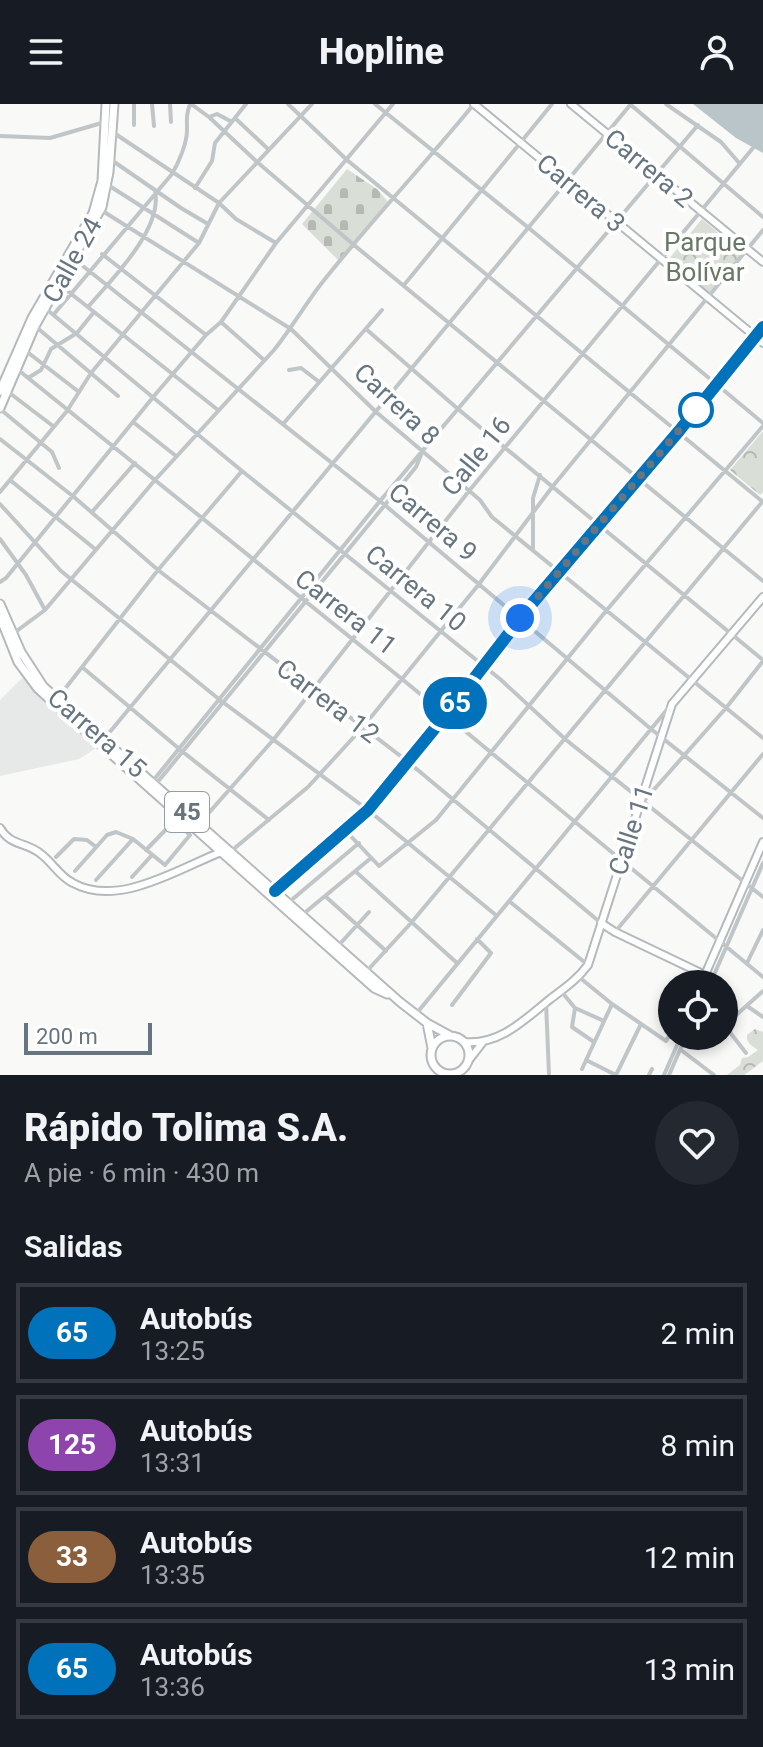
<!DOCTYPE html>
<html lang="es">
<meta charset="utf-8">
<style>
:root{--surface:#171b24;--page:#242831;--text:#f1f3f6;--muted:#9ea1a6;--line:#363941}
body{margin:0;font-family:Roboto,sans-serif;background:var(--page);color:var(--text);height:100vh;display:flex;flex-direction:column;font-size:30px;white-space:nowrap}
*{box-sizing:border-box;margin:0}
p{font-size:26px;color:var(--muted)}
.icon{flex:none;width:44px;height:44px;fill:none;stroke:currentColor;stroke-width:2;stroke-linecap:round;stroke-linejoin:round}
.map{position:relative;height:971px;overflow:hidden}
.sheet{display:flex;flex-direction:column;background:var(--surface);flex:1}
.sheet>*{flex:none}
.badge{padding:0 16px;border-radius:26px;font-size:28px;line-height:52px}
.fabs{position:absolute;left:658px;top:866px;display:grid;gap:16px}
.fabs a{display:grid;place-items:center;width:80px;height:80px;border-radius:50%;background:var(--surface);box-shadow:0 4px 12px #0003;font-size:40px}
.scale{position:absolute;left:24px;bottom:20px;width:128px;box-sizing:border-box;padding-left:8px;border:4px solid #667580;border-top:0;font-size:22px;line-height:28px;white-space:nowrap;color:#667580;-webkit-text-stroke:6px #fff;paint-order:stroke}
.you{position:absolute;width:40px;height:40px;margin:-20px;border:6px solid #fff;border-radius:50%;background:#1a73e8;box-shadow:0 0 0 12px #1a73e833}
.map>.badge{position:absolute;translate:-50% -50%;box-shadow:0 0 0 4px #fff}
h2{padding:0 24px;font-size:30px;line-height:72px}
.round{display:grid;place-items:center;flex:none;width:84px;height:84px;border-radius:42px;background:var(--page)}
.headline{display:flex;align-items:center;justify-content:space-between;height:136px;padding:0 24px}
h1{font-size:38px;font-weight:800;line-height:60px}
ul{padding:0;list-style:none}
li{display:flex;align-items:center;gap:24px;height:100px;margin:0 16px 12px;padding:0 8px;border:4px solid var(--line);border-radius:0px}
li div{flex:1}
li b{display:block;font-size:30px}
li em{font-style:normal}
li .badge{min-width:88px;font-weight:700;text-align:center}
header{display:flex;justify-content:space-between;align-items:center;height:104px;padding:0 24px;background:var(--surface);font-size:36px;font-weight:800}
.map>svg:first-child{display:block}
</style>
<header><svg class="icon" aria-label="menu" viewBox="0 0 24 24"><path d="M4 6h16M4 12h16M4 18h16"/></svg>Hopline<svg class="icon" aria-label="person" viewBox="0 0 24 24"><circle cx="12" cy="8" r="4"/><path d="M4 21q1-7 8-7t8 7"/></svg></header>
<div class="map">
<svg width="763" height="971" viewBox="0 0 763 971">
<defs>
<pattern id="forest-crowns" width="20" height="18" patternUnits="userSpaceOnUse" patternTransform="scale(2)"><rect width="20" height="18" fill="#d9ded6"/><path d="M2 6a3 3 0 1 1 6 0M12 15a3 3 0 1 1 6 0" fill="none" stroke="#b4b9b3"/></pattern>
<pattern id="cemetery-stones" width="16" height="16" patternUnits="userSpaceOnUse" patternTransform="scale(2)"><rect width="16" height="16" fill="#d9ded6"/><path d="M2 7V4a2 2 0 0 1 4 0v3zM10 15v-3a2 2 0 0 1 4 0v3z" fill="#b4b9b3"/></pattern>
</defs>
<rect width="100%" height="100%" fill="#f9f9f7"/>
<path fill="#e7e8e8" d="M24,572l15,19 59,52 -19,12 -79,17v-76z"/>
<path fill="url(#forest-crowns)" d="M702,115l40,34 -34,41 -40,-34z
M763,327v61l-3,3 -30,-25z
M755,925l8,3v29l-19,14h-17l13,-10 2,-7 6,-1 10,-7c-6,-4 -12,-7 -11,-15z"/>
<path fill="url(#cemetery-stones)" d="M347,65l30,20 12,14 -51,57 -36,-36z"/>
<path fill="#b9c5c9" d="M693,0h70v49l-27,-15z"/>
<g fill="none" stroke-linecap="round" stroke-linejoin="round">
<g stroke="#b3b9bd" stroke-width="10">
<path id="secondary" d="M474,0l289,239
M571,0l192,158
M0,724c10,18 27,14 41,26 12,9 18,22 32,29 45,25 105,-14 148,-31
M601,819l14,9 90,43 58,-133
M465,938c35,3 59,-22 84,-42 14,-11 28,-20 39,-35l84,-261 91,-107
M469,956l14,-18"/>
</g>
<g stroke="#b4b9bd" stroke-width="11">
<path id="primary" d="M0,287l32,-73 61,-105 9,-32 4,-77
M0,304l35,-82 67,-119 7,-35 5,-68
M0,500l21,48 22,34 357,316 27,21 22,12
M0,513l18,45 20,27 336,299 13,6
M427,919l5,25
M431 951a19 19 0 1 1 38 0a19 19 0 1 1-38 0Z"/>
</g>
<path stroke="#c0c5c8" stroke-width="4" d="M152,0l2,22
M170,0l1,18
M191,0l18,13 47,44 98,84 409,336
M288,0l59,56 416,342
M375,0l155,125 233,194
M666,0l55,38 19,22
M631,1l132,112
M209,13l8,-3 15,8
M235,14l33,31
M134,21v-21
M114,29l105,70 17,16 40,24
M0,32l50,2 55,-16
M110,55l71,49 27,16
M108,81l91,58
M195,84l17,-27 3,-18 31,-39
M101,106l190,119 84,82 105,89 12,17 271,221
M102,150l104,81
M74,155l306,242 271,228 112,89
M60,181l158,125
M404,181l148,-181
M88,203c24,-28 75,-78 67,-116
M45,204l197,163 258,208 65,60 198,158
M54,210l118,-140c7,-12 15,-31 15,-44 0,-11 -1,-15 3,-26
M221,218l43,38
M35,222l83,70
M366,225l92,80 305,251
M26,247l53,41
M17,265l385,310 361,298
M289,266l12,-2 17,13
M28,274l13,-8 10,-21 26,-16 17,-21
M7,287l46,35
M0,305l52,43 7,16
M133,318l43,34
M283,320l99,-114
M0,335l74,58 84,73 249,191 194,162
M10,376l85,69
M0,388l67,-81 24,-38 108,-130 20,-40 93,-99
M0,400l61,67 159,129 148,110 129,106
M92,408l43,-49
M0,435l26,36 19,35
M533,444v-50l7,-23
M0,478l6,-4 148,-182 52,-61 15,-13 55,-79 117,-139
M14,529l31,-23 110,-130 119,-130c17,-21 30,-44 47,-66 49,-62 103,-119 153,-180
M82,563l101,85 86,68
M57,595l101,-129 84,-99
M104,635l527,-635
M152,678l228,-281 318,-376
M156,680l260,-317 5,-12
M643,698l83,-94 37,-47
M199,720l75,-85 195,-248 284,-343
M345,726l34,36 57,-46 170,-209 157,-185
M146,746l34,-35
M230,748l78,-65 55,-60 116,-143 74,-98 210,-256
M56,753l18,-18 13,1 9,7
M75,767l32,-36 9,-3 17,7 32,26 25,-30 -15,-14
M355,767l102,92
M132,773l20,-22
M96,776l37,-41
M275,787l93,-81 162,-204 149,-175 84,-104
M325,792l61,55
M509,797l79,64
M288,799l71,-60
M302,811l69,-57
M615,828l148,-178
M338,842l31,-34
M747,859l16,-33
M366,868l45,-49 352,-422
M579,873l33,27 54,37 6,-11
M710,880l53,-121
M561,887l14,17 -3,19 22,15
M546,898l3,73
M452,901l39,-52 -14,-14
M747,902l16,11
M575,904l29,13
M416,910l254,-308
M724,922l39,-35
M725,922l21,27
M681,946l33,25
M586,956l30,15
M582,965l30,-65
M616,971l25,-51
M649,971l3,-6
M664,971l17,-39
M669,971l17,-39"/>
<use href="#secondary" stroke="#fff" stroke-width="6"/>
<use href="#primary" stroke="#fff" stroke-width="7"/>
</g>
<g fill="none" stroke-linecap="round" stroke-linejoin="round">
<g stroke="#fff" stroke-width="18">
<path id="line" d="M275,787l93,-81 77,-94 85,-110 149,-175 84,-104"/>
</g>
<use href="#line" stroke="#0072bc" stroke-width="12"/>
<path stroke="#667580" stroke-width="8" stroke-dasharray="0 14.4" d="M520,514l178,-210 -2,2"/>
</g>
<circle fill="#fff" stroke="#0072bc" stroke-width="4" cx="696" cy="306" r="16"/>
<g text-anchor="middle" stroke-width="8" stroke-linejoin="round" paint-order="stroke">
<rect fill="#fff" stroke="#949ea6" stroke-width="2" x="165" y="688" width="44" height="40" rx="6"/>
<g font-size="24" font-weight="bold" fill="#667580">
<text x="187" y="716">45</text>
</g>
<g font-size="26" fill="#667580" stroke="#fff">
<text transform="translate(649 64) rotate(40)" y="9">Carrera 2</text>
<text transform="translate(581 89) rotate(40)" y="9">Carrera 3</text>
<text transform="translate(72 156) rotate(-61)" y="9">Calle 24</text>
<text transform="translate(397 300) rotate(43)" y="9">Carrera 8</text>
<text transform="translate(476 352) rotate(-51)" y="9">Calle 16</text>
<text transform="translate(433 418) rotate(40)" y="9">Carrera 9</text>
<text transform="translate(416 484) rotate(39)" y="9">Carrera 10</text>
<text transform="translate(346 508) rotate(38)" y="9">Carrera 11</text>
<text transform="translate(328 597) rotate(37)" y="9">Carrera 12</text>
<text transform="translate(97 629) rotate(41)" y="9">Carrera 15</text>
<text transform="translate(631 726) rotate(-72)" y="9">Calle 11</text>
</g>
<g font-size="26" fill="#687965" stroke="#fff">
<text x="705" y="147">Parque<tspan x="705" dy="30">Bolívar</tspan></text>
</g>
</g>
</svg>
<div class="fabs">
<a><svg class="icon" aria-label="locate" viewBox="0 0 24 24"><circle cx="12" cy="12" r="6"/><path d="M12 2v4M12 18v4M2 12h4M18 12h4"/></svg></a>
</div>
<div class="scale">200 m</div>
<div class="you" style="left:520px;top:514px"></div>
<b class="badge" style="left:455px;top:599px;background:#0072bc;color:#fff">65</b>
</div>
<section class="sheet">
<div class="headline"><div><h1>Rápido Tolima S.A.</h1><p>A pie · 6 min · 430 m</p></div><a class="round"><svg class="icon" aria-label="heart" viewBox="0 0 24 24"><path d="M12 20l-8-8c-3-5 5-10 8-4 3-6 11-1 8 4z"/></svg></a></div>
<h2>Salidas</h2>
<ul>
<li><span class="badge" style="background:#0072bc;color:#fff">65</span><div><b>Autobús</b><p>13:25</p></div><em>2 min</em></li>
<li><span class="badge" style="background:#8e44ad;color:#fff">125</span><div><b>Autobús</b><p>13:31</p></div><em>8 min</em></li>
<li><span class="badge" style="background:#8b5e3c;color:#fff">33</span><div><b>Autobús</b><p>13:35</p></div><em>12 min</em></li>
<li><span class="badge" style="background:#0072bc;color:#fff">65</span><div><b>Autobús</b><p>13:36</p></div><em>13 min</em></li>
</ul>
</section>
